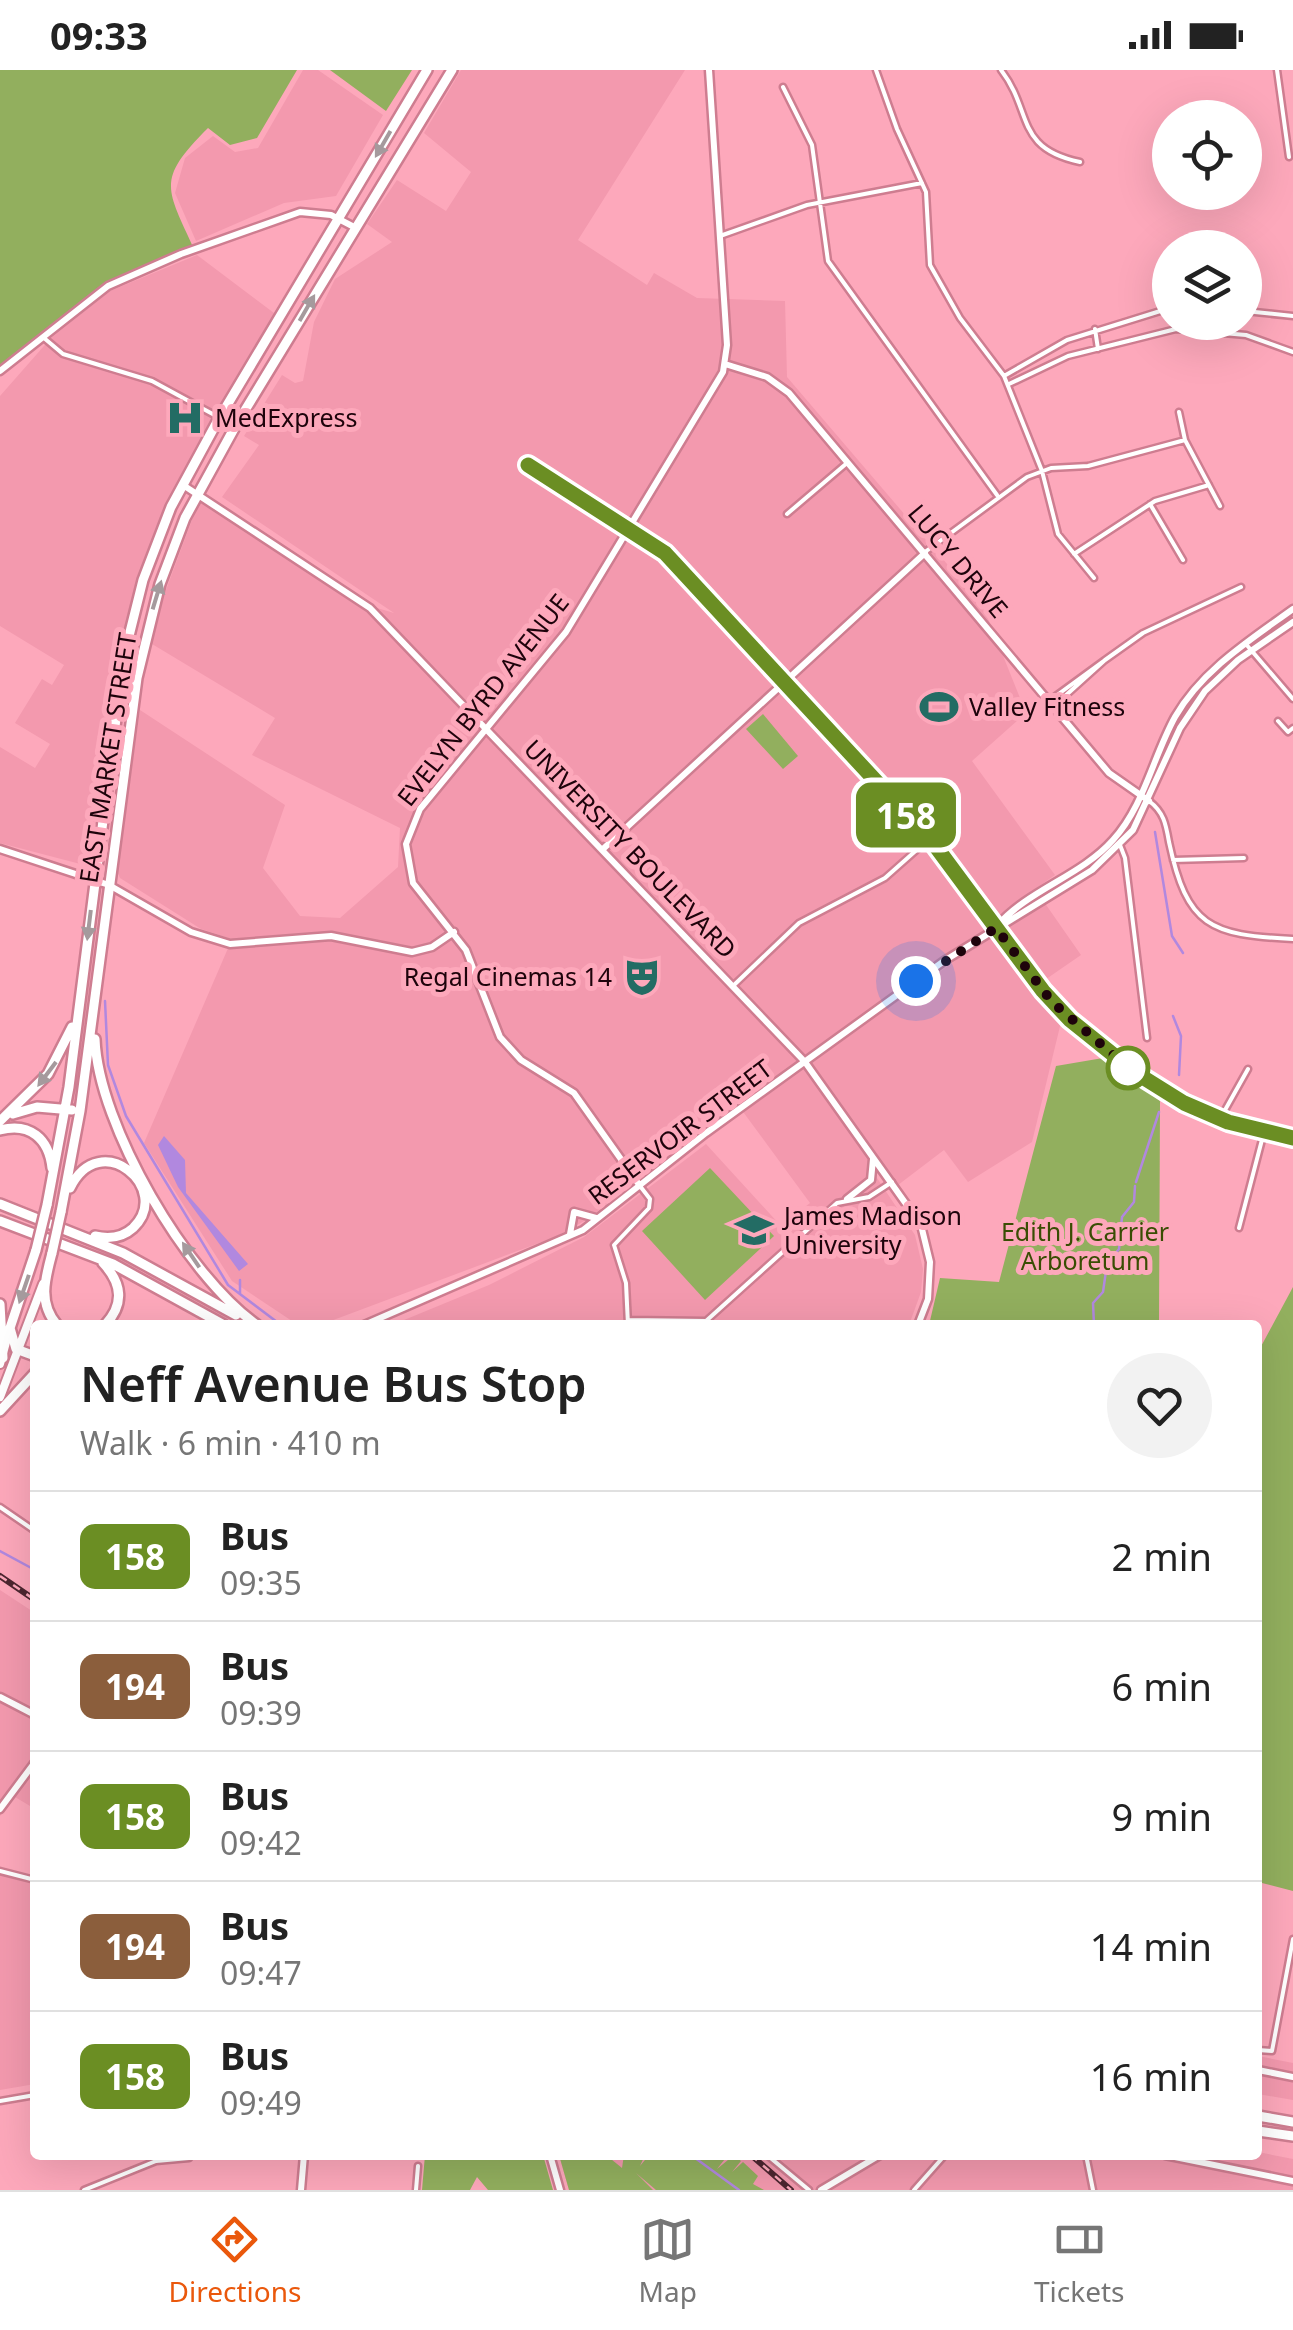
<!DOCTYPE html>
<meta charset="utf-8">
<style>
:root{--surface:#fff;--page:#f2f2f2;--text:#222;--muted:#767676;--line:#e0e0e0;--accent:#ea580c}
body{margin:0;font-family:"Noto Sans",sans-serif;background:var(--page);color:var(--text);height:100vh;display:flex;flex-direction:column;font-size:38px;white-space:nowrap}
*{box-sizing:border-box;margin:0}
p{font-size:32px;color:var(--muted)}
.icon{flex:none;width:55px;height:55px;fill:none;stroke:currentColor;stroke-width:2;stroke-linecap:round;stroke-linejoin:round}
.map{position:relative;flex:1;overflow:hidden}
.details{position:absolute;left:30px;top:1250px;width:1232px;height:840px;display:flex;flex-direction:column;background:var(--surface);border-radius:10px;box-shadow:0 10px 40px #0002}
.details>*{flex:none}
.badge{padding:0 20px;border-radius:15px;font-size:35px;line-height:65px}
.tools{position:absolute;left:1152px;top:30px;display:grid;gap:20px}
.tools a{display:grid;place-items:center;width:110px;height:110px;border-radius:50%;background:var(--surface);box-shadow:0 10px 40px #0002;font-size:50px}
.you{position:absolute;width:50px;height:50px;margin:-25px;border:8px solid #fff;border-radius:50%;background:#1a73e8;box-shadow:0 0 0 15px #1a73e833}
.map>.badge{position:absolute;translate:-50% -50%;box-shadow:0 0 0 5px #fff}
.round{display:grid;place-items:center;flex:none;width:105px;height:105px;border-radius:52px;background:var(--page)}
.head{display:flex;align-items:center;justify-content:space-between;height:170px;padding:0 50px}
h1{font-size:48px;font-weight:600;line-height:75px}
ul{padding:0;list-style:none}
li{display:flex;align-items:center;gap:30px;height:130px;padding:0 50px;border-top:2px solid var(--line)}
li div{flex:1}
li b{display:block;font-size:38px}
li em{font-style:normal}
li .badge{min-width:110px;font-weight:700;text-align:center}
.status{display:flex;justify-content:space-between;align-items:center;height:70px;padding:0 50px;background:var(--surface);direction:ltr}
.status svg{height:28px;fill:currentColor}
.tabs{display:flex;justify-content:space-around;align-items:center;height:140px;border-top:2px solid var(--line);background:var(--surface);font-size:28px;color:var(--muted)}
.tabs a{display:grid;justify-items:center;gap:5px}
.tabs .active{color:var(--accent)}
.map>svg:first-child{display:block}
</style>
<div class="status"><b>09:33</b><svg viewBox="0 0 49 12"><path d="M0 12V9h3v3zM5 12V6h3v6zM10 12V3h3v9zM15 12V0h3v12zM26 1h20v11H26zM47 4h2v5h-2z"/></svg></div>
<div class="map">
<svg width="1293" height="2120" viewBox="0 0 1293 2120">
<rect width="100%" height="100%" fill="#fda8bb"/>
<path fill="#f399ae" d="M303,0h15l65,45 -47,81 -52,7 -88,38 -21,-48 10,-35 28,-22 22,16 23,-4z
M461,0h224l-107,170 69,45 7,-12 43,25 88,3 2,76 196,229 43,107 -54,48 83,114 -20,14 46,66 -45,31 26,32 -30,124 -64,40 -24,-32 -46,35 -90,-121 184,-129 16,17 -15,-20 -304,203 -101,84 -33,18 -235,88h-22l-66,-44 -88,-138 88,-204 -31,-10 -81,-51 -3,-7 23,-161 145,95 -22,63 37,48 40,2 58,-51 2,-39 -148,-73 23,-37 -128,-77 52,-140 151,99 44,13 -172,-116 37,-52 -15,-9 38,-61 13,8 8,-2 11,-59 21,-43 57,-37 -25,-18 30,-44 49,31 25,-39 -47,-39z
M197,185l81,61 -114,194 -21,53 -30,131 -25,172 -88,-23v-96l35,21 15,-24 -35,-21 27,-44 10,6 12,-20 -64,-39v-230l51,-58 59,-47z
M805,996l67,93 -5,4 48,72 8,34 -2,23 -12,33h-517l97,-40 95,-48 122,-93 75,82 29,-23 -69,-94z
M0,1520l35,23v196l-20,-12 -15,19z
M0,1797l35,16v201l-35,6z
M1258,1986l35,7v37l-35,-6z
M1258,2082l35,7v31h-724l-10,-35z"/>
<path fill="#92af5e" d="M0,0h297l-40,68 -27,7 -22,-17c-52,52 -42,59 -14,121l-91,35 -103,83z
M330,0h82l-26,41z
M763,644l35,42 -15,13 -37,-40z
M1103,988l57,43 -1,224h-230l11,-47 59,4 57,-216z
M710,1098l64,68 -69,64 -63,-69z
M1293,1217v604l-35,-9v-530z
M425,2085h118l10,35h-65l-11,-13 -7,13h-48z
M559,2085h47l16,13 2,-13h21l-5,11 9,-11h79l-11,14 17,-14 7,6 -9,11 11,-10 15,14 -5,8 11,6h-108l-20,-17 17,17h-84z"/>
<path fill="#b188df" d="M164,1066l21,24 1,33 62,71 -9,7 -61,-84 -20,-42z"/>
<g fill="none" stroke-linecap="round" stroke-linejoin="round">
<path stroke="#b188df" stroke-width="2.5" d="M1155,762l17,104 11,17
M105,931l3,64 18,51 102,169 53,40
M1173,946l8,20 -2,39
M1136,1112l23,-70
M240,1223v-13
M1094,1255l-1,-22 10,-11 4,-28 12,-15 3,-32 12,-15 1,-16
M0,1481l35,19
M691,2085l48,35"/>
<g stroke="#ce7d90" stroke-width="9">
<path id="street" d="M876,0l21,59 29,63 4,73 30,53 44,58 38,95 16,63 36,44
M1001,0c32,41 13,78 79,92
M1277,0l12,87
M783,17l29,58 16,116 169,234
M720,166l87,-31 115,-22
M1245,241l48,5
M1095,259l3,20
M44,268l19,16 89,27 68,37
M1004,306l63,-36 103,-32
M1009,314l59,-28 108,-27 70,6 47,17
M1179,342l6,28 35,66
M529,395l101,62
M1150,434l33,56
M787,444l60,-51
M925,482l102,-75 24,-9 37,-2 97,-26
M1074,484l81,-53 54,-16
M1245,573l48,56
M1105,590l38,-27 98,-46
M1049,631l56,-41 -51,46
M1278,651l10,11 5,-4
M1149,731c15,11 17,24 20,41 18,85 41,93 124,97
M1120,775l5,13 22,180
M1173,790l71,-2
M734,915l65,-62 86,-45 44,-39
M1220,1049l28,-50
M1239,1158l25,-96
M628,1250l78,1 131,-118 32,-6 23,-15
M628,1255l-2,-42 -12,-38 35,-37 1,-9 -10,-13
M0,1437l35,24
M0,1801l35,9
M1258,1980l14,1 21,-112
M0,2031l35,-6
M767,2085l42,35
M1086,2085l7,35
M84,2120l72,-29 33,-3
M416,2120l2,-24
M914,2120l31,-35"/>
</g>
<g stroke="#ce7d90" stroke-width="11">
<path id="secondary" d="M725,294l42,13 22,16 320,380 40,28
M0,301l108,-85 73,-32 119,-42 31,3 25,13
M183,415l187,123 435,454 116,163 9,37 -2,37 -10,26
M630,457l35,26c90,97 180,193 269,291 42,47 74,103 113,153 57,71 157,126 246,141
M0,779l109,36 82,47 39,12 101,-8 81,16 20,-5 22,-15
M603,779l322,-296
M997,856c31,-36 84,-50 116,-86 31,-34 40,-83 62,-123 27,-47 75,-77 118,-108
M640,1116l-66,-93 -53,-33 -21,-23 -34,-87 -53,-67 -7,-39 14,-35 146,-177 157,-260 4,-27 -18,-275
M847,1129l24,-19 2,-21
M570,1164l4,-22 22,6
M364,1255l219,-95 123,-97 238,-172 148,-91 41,-40 47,-102 25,-37 33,-31 55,-38
M0,1627l35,18
M0,1739l35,-47
M1258,2000l35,7
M550,2085l10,35
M1165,2085l128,26
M301,2120l3,-35
M821,2120l59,-35"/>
</g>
<g stroke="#ce7d90" stroke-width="12">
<path id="primary" d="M0,1294l10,-36
M0,1327l43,-113"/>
</g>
<g stroke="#ce7d90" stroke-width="14">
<path id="highway" d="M95,969c3,86 92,237 162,286
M13,1044l24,-7 35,3
M0,1051l48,-47 24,-47
M0,1060c30,-8 49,9 52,38
M70,1118c30,-62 104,1 63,40 -11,10 -25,11 -38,8
M0,1134l123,49 113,62
M47,1135l22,-118 55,-431 19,-76 28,-73 46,-85 210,-352
M61,1142l19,-101 57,-433 23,-94 25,-66 51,-93 216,-355
M0,1151l113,43 111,61
M52,1183c-7,26 -14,50 5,72
M103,1193c19,20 22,41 2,62
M0,1234l3,54
M35,1286l-19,-7 -6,-21 26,-78
M0,1341l35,-38
M1258,2046l35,6
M1258,2061l35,5"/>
</g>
<use href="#street" stroke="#fff" stroke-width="4"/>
<use href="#secondary" stroke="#fff" stroke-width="6"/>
<use href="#primary" stroke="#fff" stroke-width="8"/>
<use href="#highway" stroke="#fff" stroke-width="9"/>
<g stroke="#4d2630" stroke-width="6">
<path id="rail" d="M0,1506l35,24
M751,2085l40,35"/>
</g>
<use href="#rail" stroke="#fda8bb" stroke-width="2.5" stroke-dasharray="8" stroke-linecap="butt"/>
<g stroke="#ce7d90" stroke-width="14" stroke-linecap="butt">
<path id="highway-bridge" d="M36,1180l11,-45
M52,1183l9,-41"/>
</g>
<use href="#highway-bridge" stroke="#fff" stroke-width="9"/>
</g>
<defs><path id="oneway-solid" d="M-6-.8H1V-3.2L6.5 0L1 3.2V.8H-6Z" transform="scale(2.5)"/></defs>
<g fill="#a59a9d">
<use href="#oneway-solid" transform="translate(383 74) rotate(120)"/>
<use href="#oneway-solid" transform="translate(307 238) rotate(-60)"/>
<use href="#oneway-solid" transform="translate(157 525) rotate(-73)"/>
<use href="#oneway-solid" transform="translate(89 855) rotate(97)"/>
<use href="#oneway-solid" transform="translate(47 1004) rotate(127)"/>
<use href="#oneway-solid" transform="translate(191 1185) rotate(-124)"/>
<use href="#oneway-solid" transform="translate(24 1219) rotate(109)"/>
</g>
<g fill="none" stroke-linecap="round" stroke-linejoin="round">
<g stroke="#fff" stroke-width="22">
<path id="line" d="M528,395l137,88 269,291 109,147 27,29 66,53 48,30 44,19 65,16"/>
</g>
<use href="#line" stroke="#6b8e23" stroke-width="15"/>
<path stroke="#1e030b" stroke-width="10" stroke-dasharray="0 18" d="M916,911l80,-53 56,74 80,69 -4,-3"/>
</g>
<defs>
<g id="hospital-bare" transform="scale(3)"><path d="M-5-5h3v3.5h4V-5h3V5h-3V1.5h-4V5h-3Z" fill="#236c64" stroke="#fda8bb" stroke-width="2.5" paint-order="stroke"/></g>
<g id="stadium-bare" transform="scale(3)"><path d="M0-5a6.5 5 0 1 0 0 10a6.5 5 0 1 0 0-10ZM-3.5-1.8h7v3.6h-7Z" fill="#236c64" stroke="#fda8bb" stroke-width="2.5" paint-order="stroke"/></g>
<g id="theatre-bare" transform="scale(3)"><path d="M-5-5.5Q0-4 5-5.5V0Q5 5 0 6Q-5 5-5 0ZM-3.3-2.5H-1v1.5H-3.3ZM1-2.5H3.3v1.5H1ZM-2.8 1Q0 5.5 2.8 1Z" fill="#236c64" stroke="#fda8bb" stroke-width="2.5" paint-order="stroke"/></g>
<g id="university-bare" transform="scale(3)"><path d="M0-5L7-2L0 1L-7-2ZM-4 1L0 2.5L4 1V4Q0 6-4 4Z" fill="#236c64" stroke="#fda8bb" stroke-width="2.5" paint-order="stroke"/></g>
</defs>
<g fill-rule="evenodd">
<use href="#hospital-bare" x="185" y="348"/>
<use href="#stadium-bare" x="939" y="637"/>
<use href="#theatre-bare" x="642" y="907"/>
<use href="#university-bare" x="754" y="1160"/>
</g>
<circle fill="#fff" stroke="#6b8e23" stroke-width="5" cx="1128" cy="998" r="20"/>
<g text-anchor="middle" stroke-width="10" stroke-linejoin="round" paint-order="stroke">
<g font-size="25" fill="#1e030b" stroke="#fda8bb" text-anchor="start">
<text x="215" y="357">MedExpress</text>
<text x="969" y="646">Valley Fitness</text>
<text x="612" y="916" text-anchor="end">Regal Cinemas 14</text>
<text x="784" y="1155">James Madison<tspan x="784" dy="29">University</tspan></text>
</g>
<g font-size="25" fill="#1e030b" stroke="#fda8bb">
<text transform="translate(958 491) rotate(50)" y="9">LUCY DRIVE</text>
<text transform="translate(483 630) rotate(-52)" y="9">EVELYN BYRD AVENUE</text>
<text transform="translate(108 688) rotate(-81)" y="9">EAST MARKET STREET</text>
<text transform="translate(630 779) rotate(46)" y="9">UNIVERSITY BOULEVARD</text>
<text transform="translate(680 1062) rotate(-37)" y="9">RESERVOIR STREET</text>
</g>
<g font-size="25" fill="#394d03" stroke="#fda8bb">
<text x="1085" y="1171">Edith J. Carrier<tspan x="1085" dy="29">Arboretum</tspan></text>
</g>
</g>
</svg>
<div class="tools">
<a><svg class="icon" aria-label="locate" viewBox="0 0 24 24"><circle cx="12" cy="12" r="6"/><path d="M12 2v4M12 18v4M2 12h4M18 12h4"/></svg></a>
<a><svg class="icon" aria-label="layers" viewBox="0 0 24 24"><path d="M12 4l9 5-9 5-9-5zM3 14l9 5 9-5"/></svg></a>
</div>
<div class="you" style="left:916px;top:911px"></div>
<b class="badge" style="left:906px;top:745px;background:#6b8e23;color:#fff">158</b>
<section class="details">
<div class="head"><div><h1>Neff Avenue Bus Stop</h1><p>Walk · 6 min · 410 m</p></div><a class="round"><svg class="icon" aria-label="heart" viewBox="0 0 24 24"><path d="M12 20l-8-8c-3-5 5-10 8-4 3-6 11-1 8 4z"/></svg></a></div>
<ul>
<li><span class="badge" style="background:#6b8e23;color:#fff">158</span><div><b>Bus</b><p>09:35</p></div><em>2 min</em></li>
<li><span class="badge" style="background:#8b5e3c;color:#fff">194</span><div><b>Bus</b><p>09:39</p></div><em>6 min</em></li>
<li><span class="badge" style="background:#6b8e23;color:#fff">158</span><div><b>Bus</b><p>09:42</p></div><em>9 min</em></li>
<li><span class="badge" style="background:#8b5e3c;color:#fff">194</span><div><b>Bus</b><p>09:47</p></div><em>14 min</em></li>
<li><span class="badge" style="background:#6b8e23;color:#fff">158</span><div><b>Bus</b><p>09:49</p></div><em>16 min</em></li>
</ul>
</section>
</div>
<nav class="tabs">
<a class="active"><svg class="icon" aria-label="directions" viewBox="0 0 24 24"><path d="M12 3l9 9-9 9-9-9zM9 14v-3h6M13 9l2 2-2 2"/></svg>Directions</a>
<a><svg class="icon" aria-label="map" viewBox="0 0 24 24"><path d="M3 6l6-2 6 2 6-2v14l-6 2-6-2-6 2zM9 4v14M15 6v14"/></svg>Map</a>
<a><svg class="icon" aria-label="tickets" viewBox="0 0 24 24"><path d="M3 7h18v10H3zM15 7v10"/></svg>Tickets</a>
</nav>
